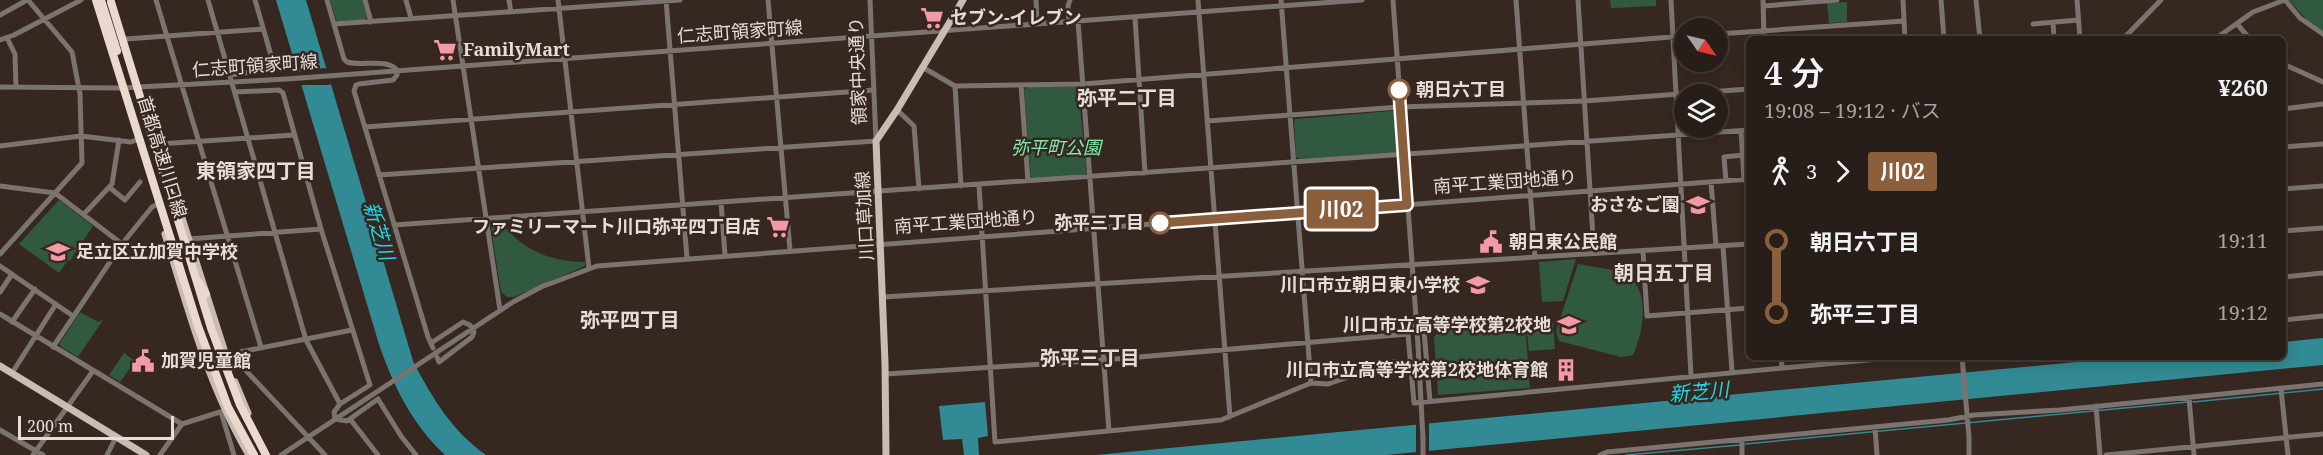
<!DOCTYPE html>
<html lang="ja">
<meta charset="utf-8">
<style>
:root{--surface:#281e19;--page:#342b26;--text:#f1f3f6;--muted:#a5a2a2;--line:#443c38}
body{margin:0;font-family:"Noto Serif","Noto Sans JP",serif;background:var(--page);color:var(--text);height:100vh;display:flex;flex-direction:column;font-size:22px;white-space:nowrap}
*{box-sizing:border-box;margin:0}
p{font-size:20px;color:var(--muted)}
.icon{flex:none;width:33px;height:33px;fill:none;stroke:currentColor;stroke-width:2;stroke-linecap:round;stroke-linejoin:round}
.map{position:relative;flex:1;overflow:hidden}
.details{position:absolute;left:1746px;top:36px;width:540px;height:324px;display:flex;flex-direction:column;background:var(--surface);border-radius:9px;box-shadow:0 3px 15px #0003,0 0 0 2px var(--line)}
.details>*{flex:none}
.badge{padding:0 12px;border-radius:4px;font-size:21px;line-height:39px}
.needle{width:39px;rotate:124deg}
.fabs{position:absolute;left:1674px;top:18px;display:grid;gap:12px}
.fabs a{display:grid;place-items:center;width:54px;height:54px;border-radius:50%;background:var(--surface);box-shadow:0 3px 15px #0003,0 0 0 2px var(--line);font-size:30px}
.scale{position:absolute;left:18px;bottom:15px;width:156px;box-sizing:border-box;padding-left:6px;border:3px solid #e6dcd8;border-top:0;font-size:16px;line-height:21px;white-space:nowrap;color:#e6dcd8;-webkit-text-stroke:4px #362821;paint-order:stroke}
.map>.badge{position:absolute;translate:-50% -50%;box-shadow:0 0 0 3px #fff}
.legs{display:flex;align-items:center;gap:9px;height:66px;padding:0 18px;font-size:20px}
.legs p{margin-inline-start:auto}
.overview{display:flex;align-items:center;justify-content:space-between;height:102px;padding:0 18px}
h1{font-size:33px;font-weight:600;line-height:45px}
ul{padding:0 18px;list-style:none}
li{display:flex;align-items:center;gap:21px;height:72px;font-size:22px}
li i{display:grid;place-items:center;width:9px;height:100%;margin:0 8px;background:currentColor}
li i::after{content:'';width:15px;height:15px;margin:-8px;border:4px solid;border-radius:50%;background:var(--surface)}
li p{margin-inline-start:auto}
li:first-child i{background:linear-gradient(#0000 50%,currentColor 0)}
li:last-child i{background:linear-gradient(currentColor 50%,#0000 0)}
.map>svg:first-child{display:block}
</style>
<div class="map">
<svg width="2323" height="455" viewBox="0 0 2323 455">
<rect width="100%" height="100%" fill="#362821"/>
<path fill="#315940" d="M330,0h32l5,17 -3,3 -25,2 -3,-2z
M1610,0h46v6l-45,2z
M2289,0h34v31l-16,-11z
M1847,2v20l-18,1 -2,-20z
M1027,87h51l9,88 -56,4 -7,-89z
M1392,111l3,2 3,38 -3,2 -95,6 -4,-2 -2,-37 2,-1z
M59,200l34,26 -23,35 -2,-1 -9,13 -40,-29z
M500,220c19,29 51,42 85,42v4l-71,31h-7l-6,-5 -11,-71z
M1576,259l-13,42 -21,1 -3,-40z
M1578,264c14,3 32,4 46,10 28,14 19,59 9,81l-12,2 -62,-16 -3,-10z
M80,312l18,10 5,-2 -25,37 -18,-11v-3z
M1553,321l2,28 -26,2 -3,-26z
M1525,324l5,64 -92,7 -4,-57 5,-7z
M124,353l11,8 -15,21 -11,-7z"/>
<path fill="#328a94" d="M276,0h30l107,361c19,37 39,70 73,94h-41c-33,-31 -53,-71 -67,-114z
M2323,338v27l-937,90h-290l1033,-98h154v-15z
M985,402l3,34 -10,2 1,17h-15l-2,-16 -19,1 -4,-34z"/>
<path fill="#362821" d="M324,68l6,1 4,14 -6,2h-29l-4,-13z
M1429,419v35l-13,1v-34z"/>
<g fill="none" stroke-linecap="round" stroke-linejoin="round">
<path stroke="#328a94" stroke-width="1.5" d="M2193,402l130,-13
M1745,444l443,-42
M1626,455l114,-10"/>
<path stroke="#7b736f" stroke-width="5" d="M156,0l105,347
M208,0l98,340 34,64
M327,0l17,59 3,3c16,5 39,-5 51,9l-1,4 -4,5 -34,4 -3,1 -2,6 74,246 5,11
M365,0l6,22
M406,0l5,18
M453,0l47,310
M509,0l2,12
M558,0l31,268
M666,0l21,258
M768,0l22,250
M1036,0l1,24
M1198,0l32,417
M1281,0l30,383
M1393,0l25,345
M1516,0l19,257
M1578,0l16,253
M1671,0l20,376
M1763,0l1,39
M1903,0l2,39
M1941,0l3,39
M1976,0l4,39
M2077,0l3,39
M1764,6l73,-6
M0,15l27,-15
M1135,17l10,156
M1078,21l31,410
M1069,22l-1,-16 2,-6
M2053,22l1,17
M334,24l346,-24
M2033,24l45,-4
M2237,24l13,15
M1718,34l186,-13
M7,38l8,16 1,33
M126,39l137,-10
M2123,39l38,-39
M2215,39l38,-27 32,-12 15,18 23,16
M0,40l14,-5 67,-35
M2283,64l40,18
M922,67l33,19 128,-2 601,-48
M230,75l45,-6 -20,-69
M1021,85l7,96
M955,86l6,100
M0,87l120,1 167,-9 1075,-79
M235,92l44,-2 4,3 38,136 49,156 -30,19 -6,8 1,7 12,2 31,-22 23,37 15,19
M2283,109l40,-5
M897,110l17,16 5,63
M1207,121l193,-14 184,-6 165,-12
M365,127l509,-37
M1741,131l3,49
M159,144l135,-9
M0,146l81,-10 50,6 5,-2
M2283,147l40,-3
M379,175l497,-34 -6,-141
M1726,181l-2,-24 19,-2
M1711,182l5,64
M979,185l16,257 226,-22 90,-37 17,1 64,-22 18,1
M0,186l55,7 67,51
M109,187l16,13 15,-18
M2283,189l40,-3
M721,202l4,53
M84,214l28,-30 7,-44
M394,225l1355,-95
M2283,231l40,-3
M188,239l133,-10
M1723,246l9,125
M1643,251l4,65 102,-8
M0,254l82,-91 -2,-69 -8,-42 -44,-52
M0,266l73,50
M2283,277l40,-4
M0,292l12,-18
M883,297l866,-53
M0,314l182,110
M1416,320l8,11 6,70
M2283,320l40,-4
M1416,321l-8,13 6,69 486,-46
M12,322l23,-33
M431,343l32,-21 7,3 4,7 -2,5 -33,25 -2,-5
M53,347l69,-103 30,-37 4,-2
M1781,357l1,10
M1962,357l7,80v18
M12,373l44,-69
M886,374l218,-14 304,-26
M2281,389l7,66
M2189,398l5,57
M2096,406l4,49
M221,412l13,43
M350,419l28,36
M1875,427l2,28
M0,430l43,25
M1742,440v15
M33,455l60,-84
M107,455l9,-18
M160,455l22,-31 38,-12
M281,455l232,-153 28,-15 56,-21 1152,-87
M325,455l-89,-95 4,-8 112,-22
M1423,455v-16
M1600,455l7,-3 341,-32 26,-5 86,-5 263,-26
M2106,455l217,-21"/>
<path stroke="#cbbcb3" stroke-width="7" d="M175,196l55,172
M165,234c23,76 44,153 84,221
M0,366l146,89
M235,382l13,31
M886,455l-1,-92 -9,-222 21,-31 66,-110"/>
<path stroke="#ebd8ce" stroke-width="8" d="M101,0l16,51
M198,281l8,13"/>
<path stroke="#7b736f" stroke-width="5" d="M1418,345l5,94"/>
<path stroke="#ebd8ce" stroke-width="8" d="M96,0l102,326 30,81 26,48
M111,2l100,326 29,77 26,50"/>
</g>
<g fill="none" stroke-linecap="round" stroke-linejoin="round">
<g stroke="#fff" stroke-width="14">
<path id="line-1" d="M1160,223l247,-18 -8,-115"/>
</g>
<use href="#line-1" stroke="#8b5e3c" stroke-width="9"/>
</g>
<defs>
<g id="supermarket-bare" transform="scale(1.8)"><path d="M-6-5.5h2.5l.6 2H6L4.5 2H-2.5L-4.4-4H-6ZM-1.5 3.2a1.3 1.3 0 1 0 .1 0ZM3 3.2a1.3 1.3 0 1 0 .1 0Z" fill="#f49aa5" stroke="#362821" stroke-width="2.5" paint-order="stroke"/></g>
<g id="school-bare" transform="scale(1.8)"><path d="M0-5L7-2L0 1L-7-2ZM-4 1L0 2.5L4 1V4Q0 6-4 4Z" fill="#f49aa5" stroke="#362821" stroke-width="2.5" paint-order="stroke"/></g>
<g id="civic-bare" transform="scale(1.8)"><path d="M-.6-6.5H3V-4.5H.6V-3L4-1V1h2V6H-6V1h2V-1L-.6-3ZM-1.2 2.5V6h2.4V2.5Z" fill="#f49aa5" stroke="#362821" stroke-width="2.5" paint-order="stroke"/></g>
<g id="building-bare" transform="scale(1.8)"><path d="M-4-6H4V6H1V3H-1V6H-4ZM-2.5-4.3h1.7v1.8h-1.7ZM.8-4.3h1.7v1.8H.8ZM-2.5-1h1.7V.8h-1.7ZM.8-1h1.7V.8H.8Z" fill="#f49aa5" stroke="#362821" stroke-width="2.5" paint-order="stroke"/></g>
</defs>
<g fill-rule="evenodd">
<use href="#supermarket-bare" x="932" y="18"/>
<use href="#supermarket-bare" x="445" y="50"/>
<use href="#school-bare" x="1698" y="205"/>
<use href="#supermarket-bare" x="778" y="227"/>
<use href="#civic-bare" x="1491" y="242"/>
<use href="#school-bare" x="58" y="252"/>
<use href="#school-bare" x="1478" y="285"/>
<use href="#school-bare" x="1569" y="325"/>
<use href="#civic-bare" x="143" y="361"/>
<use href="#building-bare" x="1566" y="370"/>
</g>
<g fill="#fff" stroke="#8b5e3c" stroke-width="3">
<circle cx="1399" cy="90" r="10"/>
<circle cx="1160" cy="223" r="10"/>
</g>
<g text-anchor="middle" stroke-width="5" stroke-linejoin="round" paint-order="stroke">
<g font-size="18" font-weight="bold" fill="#e6dcd8" stroke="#362821" text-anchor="start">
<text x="950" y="24">セブン-イレブン</text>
<text x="463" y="56">FamilyMart</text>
<text x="1680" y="211" text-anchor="end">おさなご園</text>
<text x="760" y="233" text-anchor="end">ファミリーマート川口弥平四丁目店</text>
<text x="1509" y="248">朝日東公民館</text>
<text x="76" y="258">足立区立加賀中学校</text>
<text x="1460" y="291" text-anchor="end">川口市立朝日東小学校</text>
<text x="1551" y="331" text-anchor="end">川口市立高等学校第2校地</text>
<text x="161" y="367">加賀児童館</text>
<text x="1548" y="376" text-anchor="end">川口市立高等学校第2校地体育館</text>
</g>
<g font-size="18" fill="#e6dcd8" stroke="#362821">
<text transform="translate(740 32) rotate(-4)" y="6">仁志町領家町線</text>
<text transform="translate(255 66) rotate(-4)" y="6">仁志町領家町線</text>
<text transform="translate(858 71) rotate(-92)" y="6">領家中央通り</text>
<text transform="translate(162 157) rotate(73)" y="6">首都高速川口線</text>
<text transform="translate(1505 182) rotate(-4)" y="6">南平工業団地通り</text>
<text transform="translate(865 216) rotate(-93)" y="6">川口草加線</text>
<text transform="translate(966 222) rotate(-4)" y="6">南平工業団地通り</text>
</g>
<g font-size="18" font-weight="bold" fill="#e6dcd8" stroke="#362821" text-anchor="start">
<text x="1416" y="96">朝日六丁目</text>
<text x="1144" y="229" text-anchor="end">弥平三丁目</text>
</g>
<g font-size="18" font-style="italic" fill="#83eaa9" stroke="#362821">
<text x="1056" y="154">弥平町公園</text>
</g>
<g font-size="20" font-weight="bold" fill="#e6dcd8" stroke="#362821">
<text x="1127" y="105">弥平二丁目</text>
<text x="256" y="178">東領家四丁目</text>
<text x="1664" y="280">朝日五丁目</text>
<text x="630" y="327">弥平四丁目</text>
<text x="1090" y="365">弥平三丁目</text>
</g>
<g font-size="20" font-style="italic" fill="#1dd6e9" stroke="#362821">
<text transform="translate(379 231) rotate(73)" y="7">新芝川</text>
<text transform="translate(1699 392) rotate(-5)" y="7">新芝川</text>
</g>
</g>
</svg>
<div class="fabs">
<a><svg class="needle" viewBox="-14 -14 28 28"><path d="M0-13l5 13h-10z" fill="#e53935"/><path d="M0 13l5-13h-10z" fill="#a5a2a2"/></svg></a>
<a><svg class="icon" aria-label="layers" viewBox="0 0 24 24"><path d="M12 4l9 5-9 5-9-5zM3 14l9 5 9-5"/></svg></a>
</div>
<div class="scale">200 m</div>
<b class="badge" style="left:1341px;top:209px;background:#8b5e3c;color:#fff">川02</b>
<section class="details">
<div class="overview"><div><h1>4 分</h1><p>19:08 – 19:12 · バス</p></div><b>¥260</b></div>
<div class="legs"><svg class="icon" aria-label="walk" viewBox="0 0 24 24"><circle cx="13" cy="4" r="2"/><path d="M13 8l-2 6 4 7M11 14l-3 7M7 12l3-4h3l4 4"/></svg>3<svg class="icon" aria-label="forward" viewBox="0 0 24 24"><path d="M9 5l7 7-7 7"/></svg><b class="badge" style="background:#8b5e3c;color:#fff">川02</b></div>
<ul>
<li><i style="color:#8b5e3c"></i><b>朝日六丁目</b><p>19:11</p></li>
<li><i style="color:#8b5e3c"></i><b>弥平三丁目</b><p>19:12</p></li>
</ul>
</section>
</div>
